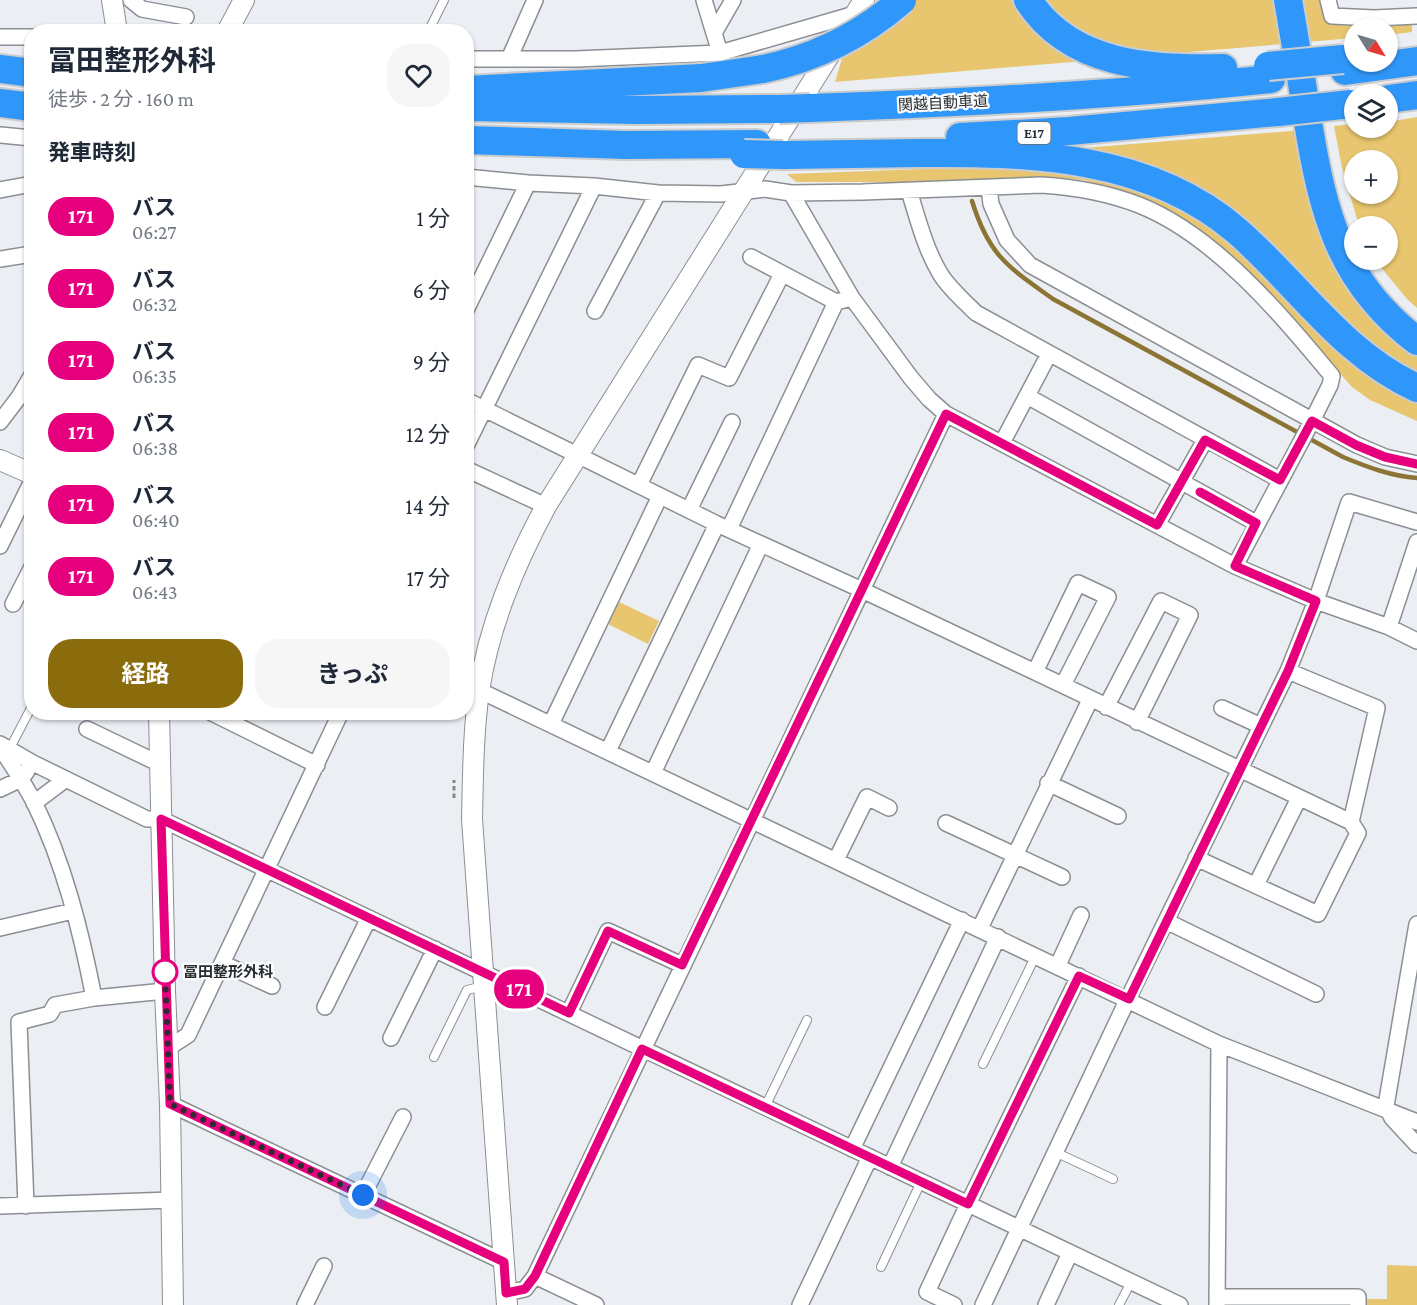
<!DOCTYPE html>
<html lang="ja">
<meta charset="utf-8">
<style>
:root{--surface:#fff;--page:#f6f6f7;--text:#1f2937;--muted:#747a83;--accent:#8b6c0d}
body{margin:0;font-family:"Crimson Pro","Noto Sans JP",serif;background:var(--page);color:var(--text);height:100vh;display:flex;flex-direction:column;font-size:22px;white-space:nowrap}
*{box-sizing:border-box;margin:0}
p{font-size:20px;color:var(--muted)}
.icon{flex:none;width:33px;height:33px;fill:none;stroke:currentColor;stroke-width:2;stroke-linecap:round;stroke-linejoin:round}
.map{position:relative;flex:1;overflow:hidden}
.panel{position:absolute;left:24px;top:24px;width:450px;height:696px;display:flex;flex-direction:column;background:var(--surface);border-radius:24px;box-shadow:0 2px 4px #0004}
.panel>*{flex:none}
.badge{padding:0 12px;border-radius:20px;font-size:21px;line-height:39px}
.needle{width:39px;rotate:127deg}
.controls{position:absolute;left:1344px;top:18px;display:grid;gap:12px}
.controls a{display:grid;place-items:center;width:54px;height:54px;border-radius:50%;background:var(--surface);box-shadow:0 2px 4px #0004;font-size:30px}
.you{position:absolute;width:30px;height:30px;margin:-15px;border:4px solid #fff;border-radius:50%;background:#1a73e8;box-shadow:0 0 0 9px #1a73e833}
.map>.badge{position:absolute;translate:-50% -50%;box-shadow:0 0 0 3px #fff}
h2{padding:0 24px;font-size:22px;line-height:54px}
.round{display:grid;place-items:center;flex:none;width:63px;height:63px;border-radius:24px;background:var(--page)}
.head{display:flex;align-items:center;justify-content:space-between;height:102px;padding:0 24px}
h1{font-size:28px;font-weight:700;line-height:45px}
.cta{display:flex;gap:12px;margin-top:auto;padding:12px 24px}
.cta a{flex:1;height:69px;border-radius:24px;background:var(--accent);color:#fff;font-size:24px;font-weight:700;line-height:69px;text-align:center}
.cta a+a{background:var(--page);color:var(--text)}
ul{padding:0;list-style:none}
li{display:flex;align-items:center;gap:18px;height:72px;padding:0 24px}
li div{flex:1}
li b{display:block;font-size:22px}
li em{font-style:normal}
li .badge{min-width:66px;font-weight:700;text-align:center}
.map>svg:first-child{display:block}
</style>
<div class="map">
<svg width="1417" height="1305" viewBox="0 0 1417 1305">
<rect width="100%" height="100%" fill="#ebeff4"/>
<path fill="#e8c56f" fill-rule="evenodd" d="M913,0h410l8,22 81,2v8l-24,3v-7h-34v10l-519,44 9,-30z
M1417,117v191l-10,-9 -32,-39h13v-34h-29l-17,-58 -8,-42 20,-2v4h34v-6zM1354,160h34v34h-34z
M1303,130l15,81 99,136v31l-56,-36 -86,-93 -204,-100z
M977,167c26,1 53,-1 78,2 62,9 119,34 169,69l193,160v23l-47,-21 -18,-13 -81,-91 -29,-30 -20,-19 -30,-20 -75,-37 -34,-10 -32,-3 -136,5h-119l-9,-8z
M617,601l42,20 -11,23 -42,-21z
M1387,1265l30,1v39h-51v-6h21z"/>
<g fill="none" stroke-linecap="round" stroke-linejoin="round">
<path stroke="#8b7434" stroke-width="4.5" d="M972,201c17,55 36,66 81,98l290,158c24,10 48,19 74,21"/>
<g stroke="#8b8f94" stroke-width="10">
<path id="service" d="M428,32l16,-32
M9,750l23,-44
M434,1057l33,-67 16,-4
M983,1064l53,-109
M765,1107l42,-87
M1055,1152l58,27
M881,1267l40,-85
M1119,1305l12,-23"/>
</g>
<g stroke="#8b8f94" stroke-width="18">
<path id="minor" d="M131,0l11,9 44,8
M704,0l16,53
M1328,0l4,16 42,2 43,-2
M714,33l19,-33
M0,37h32
M466,59h110l144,-6 135,-39
M509,59l26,-59
M0,135l32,3
M466,177l62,6 66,3 64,7 63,1 44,-5 26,4 72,-1 178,-7c33,2 67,8 98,20 76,30 142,110 193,171l-2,9 -18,36 -77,145
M989,188l2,16 16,36 23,25 327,180 28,12 32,7
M0,190l32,-6
M909,191c9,28 16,58 32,84 9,14 23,26 35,38l304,167
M791,193l61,105 59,80 18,21 17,15 289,152 81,35 73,26 28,14
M751,257l85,45
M0,259l32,-5
M466,310l62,-127
M595,311l63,-118
M1027,396l229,127
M466,400l251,124 145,66 489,232
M0,422l19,-25 13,-22
M1002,443l47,-89
M466,446l128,-260
M466,469l80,37
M639,485l59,-120 31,13 53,-104
M689,510l43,-88
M1157,525l48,-85
M729,529l107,-227 16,-4
M0,546l32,-65
M13,604l19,-37
M1389,627l28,-85
M1035,672l43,-89 30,14 -45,88
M466,684l753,360 198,78
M1106,707l55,-106 29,14 -53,107
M1222,708l39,18
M210,712l107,53
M551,724l109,-228
M87,729l73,35
M0,744l33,19 114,56h14l1019,486
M0,747c12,18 24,36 34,55 30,61 47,129 60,196
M608,751l109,-227
M653,773l108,-229
M1048,783l70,33
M0,789l21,-10 6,-8
M34,803l32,-24
M946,823l116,54
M1196,858l122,56 40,-81 -7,-11 26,-114 -89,-37
M836,860l31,-63 22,11
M1256,885l43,-87
M1166,921l150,73
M1417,924l-31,182 6,12 25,27
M0,928l73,-17
M980,928l110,-228
M222,963l50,23
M1058,965l23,-50
M325,1007l44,-89
M569,1013l39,-82 74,34
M391,1038l44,-89
M168,1048l20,-13 153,-323
M170,1104l334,158
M852,1149l110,-229
M890,1167l108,-230
M363,1195l40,-78
M0,1206l171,-6
M26,1206l-7,-184 31,-8 5,-9 39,-7 71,-7
M535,1276l61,29
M506,1293l19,-4 10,-13 411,-862
M1217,1297h141v8
M305,1305l19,-39
M800,1305l70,-148
M954,1305l-27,-13 41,-88 111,-228
M983,1305l141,-298 164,-336 28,-70 33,-99 68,20
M1046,1305l24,-52
M1217,1305l2,-261"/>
</g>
<g stroke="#8b8f94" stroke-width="22">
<path id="tertiary" d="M112,0l5,32
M227,32l17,-32
M0,460l32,14
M159,712l6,279 5,113 3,201
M507,1305l-35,-486c1,-42 1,-85 7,-128 10,-66 36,-127 67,-185l318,-506"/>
</g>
<g stroke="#cccccd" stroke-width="32">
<path id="motorway" d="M1028,0c42,66 125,70 195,68
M1288,0c7,41 14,81 20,122 15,92 32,160 109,219
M0,69l32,4
M1345,71l72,-10
M466,90l235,-12 62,-9
M1388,99l29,-4
M0,103l32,4
M466,107l170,3 143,-1
M810,108c154,-5 308,-13 461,-29
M960,137l109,-6 209,-19
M466,140l160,5 131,-1
M783,155c45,-1 90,-1 136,-2 110,-1 230,2 318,78 61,53 105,123 180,157"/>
</g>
<path stroke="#84878a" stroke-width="3" stroke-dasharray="4.5 3" stroke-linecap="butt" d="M454,798v-18"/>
<use href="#service" stroke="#fff" stroke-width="8"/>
<use href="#minor" stroke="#fff" stroke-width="15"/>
<use href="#tertiary" stroke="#fff" stroke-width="20"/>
<use href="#motorway" stroke="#3097fa" stroke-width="28"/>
<g stroke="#cccccd" stroke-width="32" stroke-linecap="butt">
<path id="motorway-bridge" d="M1268,66l75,-7
M763,69c53,-11 98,-33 139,-69
M779,109l31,-1
M1278,112l73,-8
M744,154l39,1"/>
</g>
<use href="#motorway-bridge" stroke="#3097fa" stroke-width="28"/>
</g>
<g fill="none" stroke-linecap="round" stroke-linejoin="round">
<g stroke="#fff" stroke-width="14">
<path id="line" d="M1200,492l56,31 -21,43 81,35 -28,70 -159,328 -50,-23 -111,228 -326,-155 -107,227 -10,13 -19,4 -2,-31 -334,-158 -9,-285 408,194 39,-82 74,34 264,-551 211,111 48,-85 75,40 32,-59 44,24 29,12 32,7"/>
</g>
<use href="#line" stroke="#e6007e" stroke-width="9"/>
<path stroke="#2a2c2e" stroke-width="6" stroke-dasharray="0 10.8" d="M165,972v-2l5,134 193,91"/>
</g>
<circle fill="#fff" stroke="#e6007e" stroke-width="3" cx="165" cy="972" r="12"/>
<g text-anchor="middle" stroke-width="4.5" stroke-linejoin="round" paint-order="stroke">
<rect fill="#fafcfe" stroke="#686a6c" stroke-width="1.5" x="1017.5" y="122" width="33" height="22" rx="4.5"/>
<g font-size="14" font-weight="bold" fill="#2a2c2e">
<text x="1034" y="138">E17</text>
</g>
<g font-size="15" fill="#2a2c2e" stroke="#fafcfe">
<text transform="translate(943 103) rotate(-3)" y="5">関越自動車道</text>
</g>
<g font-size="15" font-weight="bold" fill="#2a2c2e" stroke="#fafcfe" text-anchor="start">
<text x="183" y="977">冨田整形外科</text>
</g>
</g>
</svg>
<div class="controls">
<a><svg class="needle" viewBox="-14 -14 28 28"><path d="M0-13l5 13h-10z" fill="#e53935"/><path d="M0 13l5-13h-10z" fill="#747a83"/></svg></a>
<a><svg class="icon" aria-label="layers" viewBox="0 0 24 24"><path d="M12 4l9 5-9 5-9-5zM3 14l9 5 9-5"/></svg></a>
<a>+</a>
<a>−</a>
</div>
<div class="you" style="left:363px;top:1195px"></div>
<b class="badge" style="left:519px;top:989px;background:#e6007e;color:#fff">171</b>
<section class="panel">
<div class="head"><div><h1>冨田整形外科</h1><p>徒歩 · 2 分 · 160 m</p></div><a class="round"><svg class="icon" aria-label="heart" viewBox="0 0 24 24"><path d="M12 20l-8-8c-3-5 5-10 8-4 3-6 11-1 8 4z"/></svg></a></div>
<h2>発車時刻</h2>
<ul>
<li><span class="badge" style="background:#e6007e;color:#fff">171</span><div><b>バス</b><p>06:27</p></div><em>1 分</em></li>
<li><span class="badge" style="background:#e6007e;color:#fff">171</span><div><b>バス</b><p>06:32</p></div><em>6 分</em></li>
<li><span class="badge" style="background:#e6007e;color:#fff">171</span><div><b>バス</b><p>06:35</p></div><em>9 分</em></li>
<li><span class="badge" style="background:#e6007e;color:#fff">171</span><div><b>バス</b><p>06:38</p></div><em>12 分</em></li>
<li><span class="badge" style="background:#e6007e;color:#fff">171</span><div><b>バス</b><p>06:40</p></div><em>14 分</em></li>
<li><span class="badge" style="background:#e6007e;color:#fff">171</span><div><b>バス</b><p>06:43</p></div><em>17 分</em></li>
</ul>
<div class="cta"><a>経路</a><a>きっぷ</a></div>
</section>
</div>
